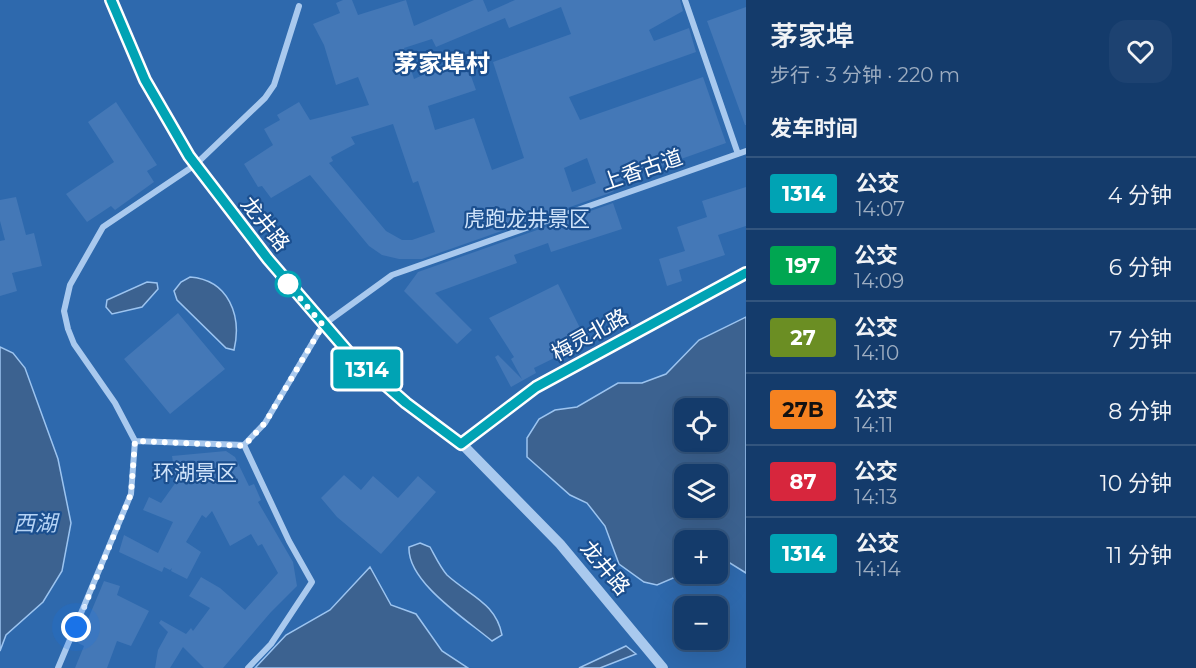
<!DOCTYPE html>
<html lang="zh">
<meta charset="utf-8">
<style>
:root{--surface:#143b6b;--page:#1d4271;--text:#f1f3f6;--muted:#9dadc1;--line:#33557e}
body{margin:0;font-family:Montserrat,"Noto Sans SC",sans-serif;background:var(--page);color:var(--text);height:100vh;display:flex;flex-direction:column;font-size:22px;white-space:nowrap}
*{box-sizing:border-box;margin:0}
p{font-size:20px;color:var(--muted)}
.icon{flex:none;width:33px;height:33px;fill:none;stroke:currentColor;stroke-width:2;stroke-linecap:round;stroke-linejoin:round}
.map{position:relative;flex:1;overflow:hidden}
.side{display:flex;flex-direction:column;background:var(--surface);width:450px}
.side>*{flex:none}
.badge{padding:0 12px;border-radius:4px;font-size:21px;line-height:39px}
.controls{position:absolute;left:674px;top:398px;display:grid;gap:12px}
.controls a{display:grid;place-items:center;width:54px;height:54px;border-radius:12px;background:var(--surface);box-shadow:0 6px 24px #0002,0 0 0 2px var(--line);font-size:30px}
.you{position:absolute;width:30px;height:30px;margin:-15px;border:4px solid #fff;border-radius:50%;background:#1a73e8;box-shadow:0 0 0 9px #1a73e833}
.map>.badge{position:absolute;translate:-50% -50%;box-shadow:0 0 0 3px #fff}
h2{padding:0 24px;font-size:22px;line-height:54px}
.round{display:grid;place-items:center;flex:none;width:63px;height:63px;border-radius:18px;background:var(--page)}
.overview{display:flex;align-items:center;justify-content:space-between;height:102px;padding:0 24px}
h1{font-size:28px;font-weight:600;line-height:45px}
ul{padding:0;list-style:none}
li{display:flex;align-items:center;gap:18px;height:72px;padding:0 24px;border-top:2px solid var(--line)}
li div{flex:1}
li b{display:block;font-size:22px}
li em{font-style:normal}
li .badge{min-width:66px;font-weight:700;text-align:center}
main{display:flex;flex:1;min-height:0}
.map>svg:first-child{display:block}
</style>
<main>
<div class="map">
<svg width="746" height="668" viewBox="0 0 746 668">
<rect width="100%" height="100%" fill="#1b4f8f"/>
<path fill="#2e69ad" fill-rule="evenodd" d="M0,0h746v668h-746zM684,408h33v33h-33zM684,474h33v33h-33zM684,540h33v33h-33zM684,606h33v33h-33z"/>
<path fill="#3c6290" stroke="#9cc4f0" stroke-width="1.5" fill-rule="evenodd" d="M190,277c39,3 52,39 44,73l-8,-2 -49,-48 -3,-9 7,-9z
M147,282l10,1 1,6 -16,18 -30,7 -6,-7 1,-7z
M746,317v256l-24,-15 -5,1v-19h-33l1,33 -28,12 -13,-3 -25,-18 -14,-38 -18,-23 -17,-8 -43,-38v-19l12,-19 16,-9 22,-3 41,-24h24l24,-9 33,-34zM684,408h33v33h-33zM684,474h33v33h-33z
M0,347l13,6 12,15 33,91 13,64 -9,48 -19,31 -37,33 -6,16z
M420,543l10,4c5,9 10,20 17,28 23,21 49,28 55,60l-10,6c-25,-21 -85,-59 -83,-94z
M370,567l21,38 25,9 26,37 26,17h-213l31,-33 44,-25z
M626,646l10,8 -36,14h-21z"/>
<path fill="#4478b7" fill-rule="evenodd" d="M343,0h9l6,15 48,-15 8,26 60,-26h9l5,12 27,-12h165l3,11 -34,19 5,11 35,-13 7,24 -127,45 11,23 123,-43 23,66 -115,41 3,7 -4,2 -188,66h-23l-17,-4 -13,-9 -59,-71 -39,23 -9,-12 -4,1 -14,-23 29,-19 -9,-16 16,-9 -3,-5 22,-13 11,18 59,-15 -11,-28 -22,8 -12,-40 -11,-21 27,-11 -4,-10zM561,7l10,27 -78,28 31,96 -32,12 -18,-52 -39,12 -7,-24 48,-16 -9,-25 -21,7 -3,-6 -29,13 -10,-31 28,-9 4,8 69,-29 4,10zM393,124l20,59 5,-2 17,51 -23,8h-10l-16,-9 -57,-68 4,-2 -2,-4 24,-13 -4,-7zM587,158l9,25 -24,9 -8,-24z
M746,7v118h-1l-38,-104z
M116,102l41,63 -10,6 7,11 -39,28 -4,-4 -24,16 -21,-28 48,-32 -26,-40z
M746,187v39l-28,9 7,20 -46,15 3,11 -15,5 -8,-27 26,-8 -8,-24 30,-10 -5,-16z
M16,197l10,38 8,-2 8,33 -30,7 5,18 -17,5v-55l5,-1 -5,-19v-21z
M613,203l9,26 -71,23 -3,-9 -34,12 3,8 -82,30 37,37 -15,14 -53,-53 14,-19z
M558,284l29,58 -53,26 2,5 -25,14 -16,-30 3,-2 24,24 -11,-20 3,-2 -25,-39z
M178,313l47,56 -55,45 -46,-55z
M226,451l9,6 14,29 5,-2 7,16 -3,2 35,60 4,24 -26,26 -48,56h-19l-21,-21 -13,21h-15l3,-18 10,-18 -9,-9 2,-3 25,14 5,-6 2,3 17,-23 -21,-12 12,-19 19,11 25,22 33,-37 -16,-29 -4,2 -7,-12 -21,12 -18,-35 -6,7 -4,-3 -16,27 15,10 -14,27 -16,-8 1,-3 -2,2 -6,-3 -2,5 -43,-20 5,-17 34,18 15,-31 -30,-12 6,-13 12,6 15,-21 -4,-26z
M344,475l17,15 12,-14 25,22 20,-22 18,16 -55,62 -44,-37 -16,-19z
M104,581l16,5 -3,9 32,16 -18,35 -14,-5 -10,27h-32l9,-22 -6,-3z"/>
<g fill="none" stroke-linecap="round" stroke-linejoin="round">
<path stroke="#a9c9ee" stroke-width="6" d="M685,0l53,154
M135,441l109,4 21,-22 58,-98 69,-50 354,-124
M244,445l45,96 23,41 -41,62 -23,24
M58,668l73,-174 4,-53 -20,-38 -41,-59 -6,-15 -4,-18 6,-26 33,-58 92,-62 70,-67 9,-13 25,-79"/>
<path stroke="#a9c9ee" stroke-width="10" d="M111,0l34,80 44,76 79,103 82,95 56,49 55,40 99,101 103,124
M461,443l75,-56 210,-114"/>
</g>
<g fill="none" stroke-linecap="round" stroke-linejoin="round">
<g stroke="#fff" stroke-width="14">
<path id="line" d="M111,0l34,80 44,76 79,103 82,95 56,49 55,41 75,-57 210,-114"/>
</g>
<use href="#line" stroke="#00a3b4" stroke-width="9"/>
<path stroke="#fff" stroke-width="6" stroke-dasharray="0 10.8" d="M76,627l55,-133 4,-53 109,5 21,-23 58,-98 -35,-41"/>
</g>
<circle fill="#fff" stroke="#00a3b4" stroke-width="3" cx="288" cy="284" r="12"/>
<g text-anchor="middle" stroke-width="4.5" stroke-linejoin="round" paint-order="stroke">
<g font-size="21" fill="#fff" stroke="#1b4f8f">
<text transform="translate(642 170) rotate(-19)" y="7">上香古道</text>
<text transform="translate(265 224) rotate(51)" y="7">龙井路</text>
<text transform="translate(590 335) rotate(-29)" y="7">梅灵北路</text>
<text transform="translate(605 568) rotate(50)" y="7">龙井路</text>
</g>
<g font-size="21" fill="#cfe3fa" stroke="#1b4f8f">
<text x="527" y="226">虎跑龙井景区</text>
<text x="195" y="480">环湖景区</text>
</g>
<g font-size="22" font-style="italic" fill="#b5d3f5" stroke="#1b4f8f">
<text x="35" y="531">西湖</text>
</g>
<g font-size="24" font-weight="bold" fill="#fff" stroke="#1b4f8f">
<text x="442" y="72">茅家埠村</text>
</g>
</g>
</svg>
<div class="controls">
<a><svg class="icon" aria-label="locate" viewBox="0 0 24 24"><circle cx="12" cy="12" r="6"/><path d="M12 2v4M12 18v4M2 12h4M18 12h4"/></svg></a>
<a><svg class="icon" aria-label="layers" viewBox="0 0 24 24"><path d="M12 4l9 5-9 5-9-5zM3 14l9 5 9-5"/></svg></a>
<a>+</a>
<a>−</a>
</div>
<div class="you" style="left:76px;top:627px"></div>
<b class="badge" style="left:367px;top:369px;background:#00a3b4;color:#fff">1314</b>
</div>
<section class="side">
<div class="overview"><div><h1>茅家埠</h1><p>步行 · 3 分钟 · 220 m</p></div><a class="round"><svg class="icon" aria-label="heart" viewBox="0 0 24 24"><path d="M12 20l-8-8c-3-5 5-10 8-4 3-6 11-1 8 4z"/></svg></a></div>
<h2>发车时间</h2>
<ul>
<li><span class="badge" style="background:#00a3b4;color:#fff">1314</span><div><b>公交</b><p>14:07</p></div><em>4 分钟</em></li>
<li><span class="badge" style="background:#00a651;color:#fff">197</span><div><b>公交</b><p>14:09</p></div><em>6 分钟</em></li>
<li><span class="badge" style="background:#6b8e23;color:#fff">27</span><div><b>公交</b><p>14:10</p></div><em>7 分钟</em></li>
<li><span class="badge" style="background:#f58220;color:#111">27B</span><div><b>公交</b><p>14:11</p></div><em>8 分钟</em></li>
<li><span class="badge" style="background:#d7263d;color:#fff">87</span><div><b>公交</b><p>14:13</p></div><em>10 分钟</em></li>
<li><span class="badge" style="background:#00a3b4;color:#fff">1314</span><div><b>公交</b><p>14:14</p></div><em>11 分钟</em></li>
</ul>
</section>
</main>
